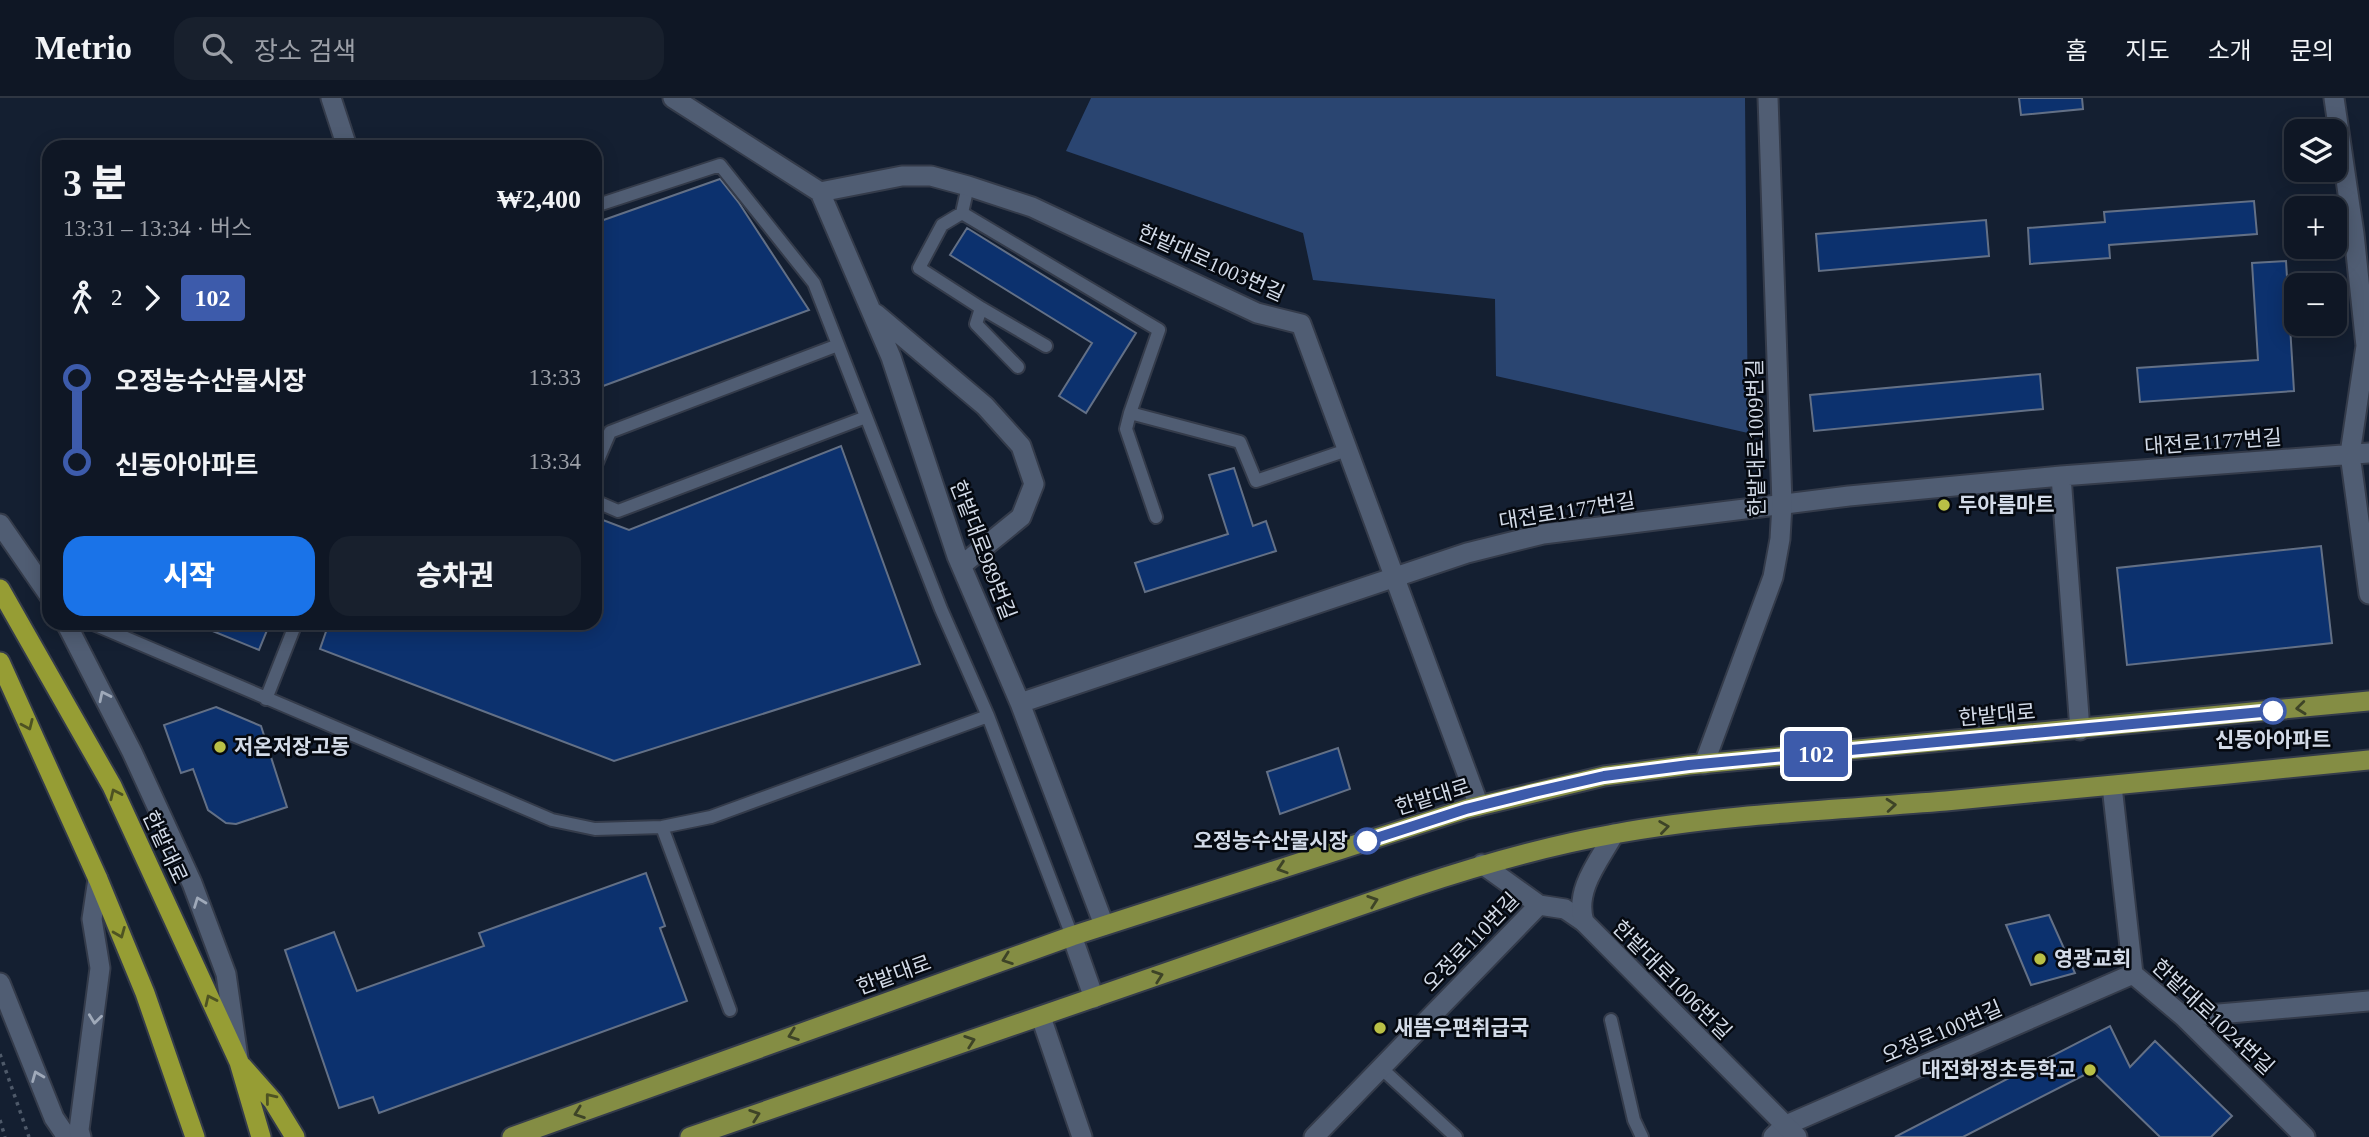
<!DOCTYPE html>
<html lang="ko">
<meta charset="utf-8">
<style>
:root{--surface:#0f1725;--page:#18202d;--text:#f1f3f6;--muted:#9b9fa7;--line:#2f3642;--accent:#1a73e8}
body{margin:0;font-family:"Times New Roman","Noto Sans KR",serif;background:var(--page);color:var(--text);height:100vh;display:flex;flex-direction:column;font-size:26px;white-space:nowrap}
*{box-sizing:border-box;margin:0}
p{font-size:23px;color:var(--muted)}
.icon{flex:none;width:38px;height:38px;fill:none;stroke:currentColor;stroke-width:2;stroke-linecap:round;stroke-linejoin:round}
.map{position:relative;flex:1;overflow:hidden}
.side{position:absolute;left:42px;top:42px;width:560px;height:490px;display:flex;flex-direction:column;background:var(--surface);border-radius:21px;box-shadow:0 4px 18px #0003,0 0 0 2px var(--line)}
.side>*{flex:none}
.badge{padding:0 14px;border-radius:5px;font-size:24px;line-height:46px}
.buttons{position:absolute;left:2284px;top:21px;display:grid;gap:14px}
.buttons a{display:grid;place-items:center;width:63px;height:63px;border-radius:14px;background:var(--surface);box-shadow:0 4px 18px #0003,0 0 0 2px var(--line);font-size:35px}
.map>.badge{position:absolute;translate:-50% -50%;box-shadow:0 0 0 4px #fff}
.legs{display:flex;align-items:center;gap:10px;height:77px;padding:0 21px;font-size:23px}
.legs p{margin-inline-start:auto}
.summary{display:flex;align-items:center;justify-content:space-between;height:119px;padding:0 21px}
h1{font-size:38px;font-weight:800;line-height:52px}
.primary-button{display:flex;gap:14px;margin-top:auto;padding:14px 21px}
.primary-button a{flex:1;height:80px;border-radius:21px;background:var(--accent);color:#fff;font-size:28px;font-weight:800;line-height:80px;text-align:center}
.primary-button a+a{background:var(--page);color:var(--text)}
ul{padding:0 21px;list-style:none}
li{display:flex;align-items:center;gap:24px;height:84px;font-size:26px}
li i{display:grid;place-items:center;width:10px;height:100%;margin:0 9px;background:currentColor}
li i::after{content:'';width:18px;height:18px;margin:-9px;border:5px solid;border-radius:50%;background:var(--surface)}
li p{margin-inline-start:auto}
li:first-child i{background:linear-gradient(#0000 50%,currentColor 0)}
li:last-child i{background:linear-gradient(currentColor 50%,#0000 0)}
header{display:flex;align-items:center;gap:42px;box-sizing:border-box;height:98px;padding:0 35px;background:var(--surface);border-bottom:2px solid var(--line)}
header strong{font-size:33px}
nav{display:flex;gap:38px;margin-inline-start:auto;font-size:24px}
.search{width:490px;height:63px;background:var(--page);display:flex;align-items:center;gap:18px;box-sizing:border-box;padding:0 24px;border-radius:21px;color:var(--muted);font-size:26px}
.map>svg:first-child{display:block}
</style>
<header>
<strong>Metrio</strong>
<div class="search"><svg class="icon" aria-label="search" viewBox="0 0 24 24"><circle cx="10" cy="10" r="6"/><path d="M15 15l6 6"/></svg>장소 검색</div>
<nav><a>홈</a><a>지도</a><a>소개</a><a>문의</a></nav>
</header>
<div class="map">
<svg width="2369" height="1039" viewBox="0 0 2369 1039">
<rect width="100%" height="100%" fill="#141f31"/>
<path fill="#2a4571" d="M1091,0h654l3,335 -252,-57 -1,-77 -182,-19 -10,-47 -237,-82z"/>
<path fill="#0c316e" stroke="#637086" stroke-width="2" d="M2019,0h63l1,11 -62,6z
M720,81l19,24 70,107 -214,79v-166z
M2254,103l3,33 -148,11 1,13 -80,6 -2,-36 77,-6 -1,-10z
M1986,122l3,36 -170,15 -3,-37z
M967,130l169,105 -50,80 -27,-17 33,-53 -142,-88z
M2286,163l8,130 -154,11 -3,-34 121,-8 -6,-97z
M2040,276l3,35 -229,22 -4,-36z
M841,348l79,218 -306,97 -294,-112 9,-26h266v-106l34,13z
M1234,370l19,58 13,-5 10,30 -131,41 -10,-29 93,-29 -19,-59z
M2321,448l11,97 -205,22 -10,-97z
M193,525h77l-11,27z
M216,609l45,19 26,81 -51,17 -10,-1 -18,-13 -15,-41 -12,4 -17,-48z
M1338,650l12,41 -70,25 -13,-42z
M646,775l19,53 -5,2 27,73 -308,112 -6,-16 -34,11 -54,-158 49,-18 23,59 127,-45 -5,-13z
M2049,817l26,58 -44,12 -25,-60z
M2110,928l20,41 25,-26 77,75 -21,21h-51l-68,-66 -129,66h-68z"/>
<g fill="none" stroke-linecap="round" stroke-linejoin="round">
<g stroke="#343b4a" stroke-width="16">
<path id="service" d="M595,108l125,-41 94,118 127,326 47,107
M962,115l6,-27
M981,210l65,38
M1018,269l-42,-43 5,-16 -62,-40 23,-43 20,-12 197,117 -29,83 110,29 16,39 91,-31
M1130,315l-4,16 30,88
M595,369l15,-35 228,-87
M595,403l23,10 248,-94
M91,525l461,197 43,9 67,-2 49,-10 277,-101 84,220
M266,601l30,-76
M662,729l68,183
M1611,922l23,100 8,17
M1381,970l75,69"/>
</g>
<g stroke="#343b4a" stroke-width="23">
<path id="minor" d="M331,0l16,49
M673,0l147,94 82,-16h29l37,10 64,21 225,106 44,11 178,482
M2334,0l20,136 12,112 -16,108 19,140
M820,94l71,165 66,199 63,147 84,222
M876,216l109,92 36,40 13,38 -13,33 -59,48
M2061,378l19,254
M0,426l49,71
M66,525l66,129 60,131 34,91 12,84
M1020,605l447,-150 76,-19 306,-38 212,-20 308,-23
M2112,688l21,188 51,43 121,120
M1482,766l57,41
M1072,838l22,62
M0,885l54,135 13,19
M1041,919l41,120
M2184,919l185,-16
M1314,1039l225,-232 26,4 19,13
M1773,1039l11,-11 349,-152"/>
</g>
<g stroke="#343b4a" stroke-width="23">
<path id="tertiary" d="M1704,666l69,-187 7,-38 2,-35 -14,-406
M1614,736c-15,27 -40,56 -30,88l213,215
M81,1039l-2,-7 21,-162 -8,-49 6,-40"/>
</g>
<g stroke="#343b4a" stroke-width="23">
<path id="primary" d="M512,1039l560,-201 394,-127 138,-33 85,-11 680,-64
M690,1039l724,-250c66,-22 132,-41 200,-53 109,-20 222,-24 332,-33 142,-13 282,-27 423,-41"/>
</g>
<g stroke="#343b4a" stroke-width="23">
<path id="trunk" d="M0,491l112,197 127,276 22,75
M0,564l98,217 47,114 50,144
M242,968l31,35 22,36"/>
</g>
<path stroke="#4e5969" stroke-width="3.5" stroke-dasharray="3.5 5" stroke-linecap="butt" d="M0,956l29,83
M0,1022l5,17"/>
<use href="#service" stroke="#505d73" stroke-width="12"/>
<use href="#minor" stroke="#505d73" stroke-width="19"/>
<use href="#tertiary" stroke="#505d73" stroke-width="19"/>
<use href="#primary" stroke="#848d44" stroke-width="19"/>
<use href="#trunk" stroke="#969d34" stroke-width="19"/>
</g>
<defs><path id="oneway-chevron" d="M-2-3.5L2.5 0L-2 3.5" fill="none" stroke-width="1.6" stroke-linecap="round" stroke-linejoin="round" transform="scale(1.75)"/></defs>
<g stroke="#9fa9b9">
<use href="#oneway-chevron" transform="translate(104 598) rotate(-116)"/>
<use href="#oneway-chevron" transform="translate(199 804) rotate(-111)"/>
<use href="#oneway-chevron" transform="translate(95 921) rotate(97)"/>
<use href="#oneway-chevron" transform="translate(37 978) rotate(-112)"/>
</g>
<g stroke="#3e4427">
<use href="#oneway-chevron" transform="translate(2301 610) rotate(174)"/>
<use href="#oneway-chevron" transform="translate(1891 707) rotate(-5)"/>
<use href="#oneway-chevron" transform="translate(1664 729) rotate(-8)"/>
<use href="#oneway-chevron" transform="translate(1282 770) rotate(162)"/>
<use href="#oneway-chevron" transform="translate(1373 803) rotate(-19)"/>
<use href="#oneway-chevron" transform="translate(1007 861) rotate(160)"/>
<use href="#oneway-chevron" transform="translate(1158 878) rotate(-19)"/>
<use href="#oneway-chevron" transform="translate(793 937) rotate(160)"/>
<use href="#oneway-chevron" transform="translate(970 943) rotate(-19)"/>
<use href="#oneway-chevron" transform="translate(579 1015) rotate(160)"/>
<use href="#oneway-chevron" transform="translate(755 1017) rotate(-19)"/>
</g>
<g stroke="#4e5322">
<use href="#oneway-chevron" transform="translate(28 627) rotate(66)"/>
<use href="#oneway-chevron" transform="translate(115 696) rotate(-115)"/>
<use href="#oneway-chevron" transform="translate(120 835) rotate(68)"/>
<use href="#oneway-chevron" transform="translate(210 902) rotate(-115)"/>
<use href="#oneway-chevron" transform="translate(270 1000) rotate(-129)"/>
</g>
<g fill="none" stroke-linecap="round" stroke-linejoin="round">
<g stroke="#fff" stroke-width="16">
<path id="line-1" d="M1367,743l99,-32 68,-17 70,-16 85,-11 584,-54"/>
</g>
<use href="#line-1" stroke="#3d5bab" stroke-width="10"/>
</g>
<g fill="#b9c046" stroke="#050910" stroke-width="2.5">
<circle cx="1944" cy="407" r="7"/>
<circle cx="220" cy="649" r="7"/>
<circle cx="2040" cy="861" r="7"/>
<circle cx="1380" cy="930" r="7"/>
<circle cx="2090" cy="972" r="7"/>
</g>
<g fill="#fff" stroke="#3d5bab" stroke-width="3.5">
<circle cx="2273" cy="613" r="12"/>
<circle cx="1367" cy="743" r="12"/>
</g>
<g text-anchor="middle" stroke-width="5" stroke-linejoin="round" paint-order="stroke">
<g font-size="21" fill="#d3dbe8" stroke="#050910">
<text transform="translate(1211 165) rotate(24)" y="7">한밭대로1003번길</text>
<text transform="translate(1756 340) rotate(-91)" y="7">한밭대로1009번길</text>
<text transform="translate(2213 344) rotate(-4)" y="7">대전로1177번길</text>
<text transform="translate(1567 413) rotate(-9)" y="7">대전로1177번길</text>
<text transform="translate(983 452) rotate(69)" y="7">한밭대로989번길</text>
<text transform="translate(1997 617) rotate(-5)" y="7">한밭대로</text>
<text transform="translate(1433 699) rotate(-17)" y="7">한밭대로</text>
<text transform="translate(165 749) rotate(65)" y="7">한밭대로</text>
<text transform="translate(1471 844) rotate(-46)" y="7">오정로110번길</text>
<text transform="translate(894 877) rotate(-20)" y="7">한밭대로</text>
<text transform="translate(1672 882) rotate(45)" y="7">한밭대로1006번길</text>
<text transform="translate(2213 919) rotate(43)" y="7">한밭대로1024번길</text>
<text transform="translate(1942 934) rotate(-23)" y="7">오정로100번길</text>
</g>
<g font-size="21" font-weight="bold" fill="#d3dbe8" stroke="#050910" text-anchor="start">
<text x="1958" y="414">두아름마트</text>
<text x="234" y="656">저온저장고동</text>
<text x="2054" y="868">영광교회</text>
<text x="1394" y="937">새뜸우편취급국</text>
<text x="2076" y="979" text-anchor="end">대전화정초등학교</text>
</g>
<g font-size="21" font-weight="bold" fill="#d3dbe8" stroke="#050910">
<text x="2273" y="649">신동아아파트</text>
<text x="1348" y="750" text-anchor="end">오정농수산물시장</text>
</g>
</g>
</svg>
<div class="buttons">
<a><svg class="icon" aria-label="layers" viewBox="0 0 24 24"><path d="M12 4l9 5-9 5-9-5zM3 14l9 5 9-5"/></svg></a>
<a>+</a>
<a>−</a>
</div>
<b class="badge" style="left:1816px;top:656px;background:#3d5bab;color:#fff">102</b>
<section class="side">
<div class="summary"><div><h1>3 분</h1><p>13:31 – 13:34 · 버스</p></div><b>₩2,400</b></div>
<div class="legs"><svg class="icon" aria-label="walk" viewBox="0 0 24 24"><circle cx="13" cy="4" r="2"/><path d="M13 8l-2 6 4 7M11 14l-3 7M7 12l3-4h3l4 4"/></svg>2<svg class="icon" aria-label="forward" viewBox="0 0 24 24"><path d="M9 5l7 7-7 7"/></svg><b class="badge" style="background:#3d5bab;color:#fff">102</b></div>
<ul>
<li><i style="color:#3d5bab"></i><b>오정농수산물시장</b><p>13:33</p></li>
<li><i style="color:#3d5bab"></i><b>신동아아파트</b><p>13:34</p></li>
</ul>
<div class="primary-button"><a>시작</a><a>승차권</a></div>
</section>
</div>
